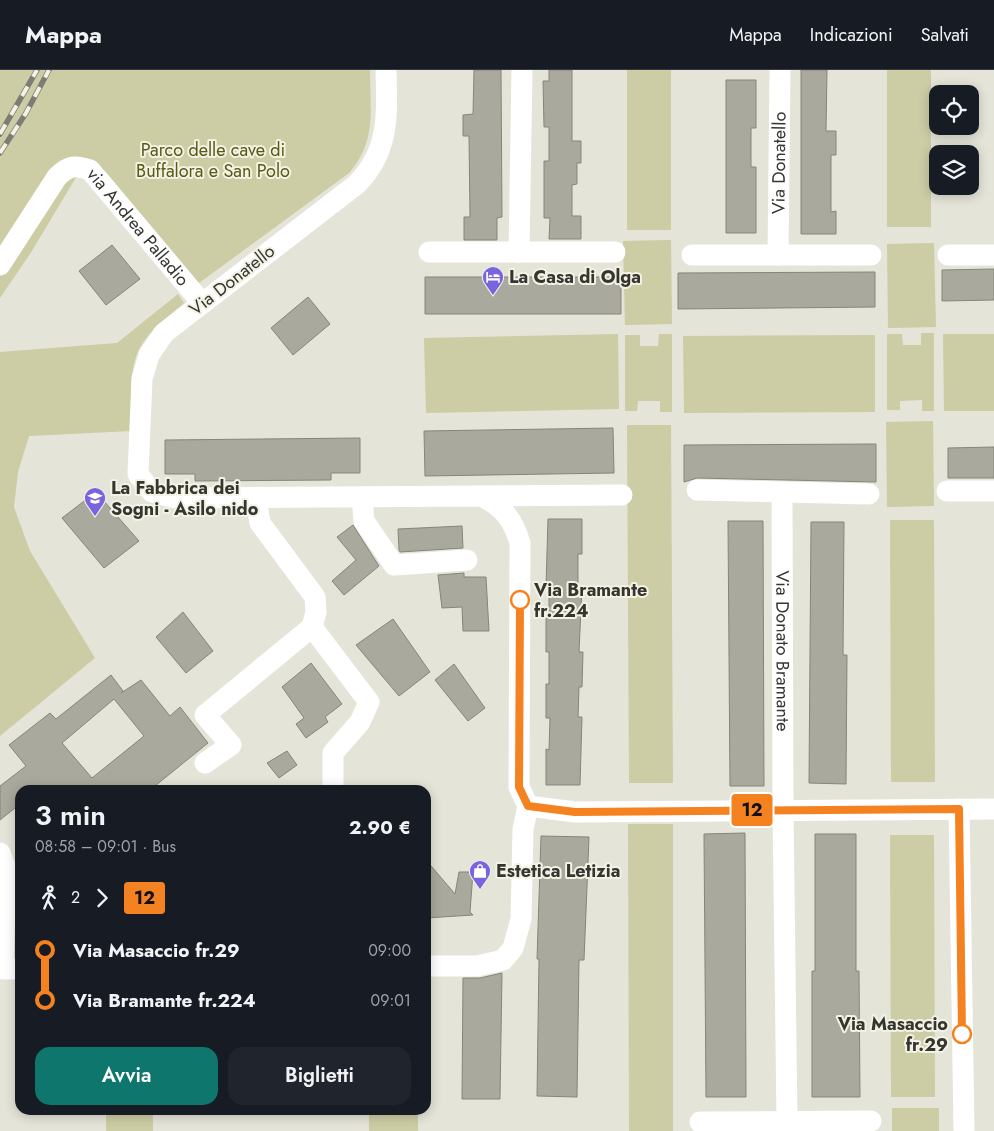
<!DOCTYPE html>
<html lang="it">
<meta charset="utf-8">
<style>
:root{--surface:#171b24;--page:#20242c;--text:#f1f3f6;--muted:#9ea1a6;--line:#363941;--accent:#0f766e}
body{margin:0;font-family:Jost,sans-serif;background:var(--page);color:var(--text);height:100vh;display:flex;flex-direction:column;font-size:19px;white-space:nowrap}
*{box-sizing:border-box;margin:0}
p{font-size:16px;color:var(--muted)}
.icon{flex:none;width:28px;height:28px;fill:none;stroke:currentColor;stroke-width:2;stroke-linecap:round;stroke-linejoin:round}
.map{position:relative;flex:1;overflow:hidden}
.panel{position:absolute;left:15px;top:715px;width:416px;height:330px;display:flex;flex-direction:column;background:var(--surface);border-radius:15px;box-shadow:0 2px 12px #0003}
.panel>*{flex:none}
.badge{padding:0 10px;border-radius:4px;font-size:18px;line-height:32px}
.buttons{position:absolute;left:929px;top:15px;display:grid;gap:10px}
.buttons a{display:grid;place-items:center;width:50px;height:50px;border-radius:10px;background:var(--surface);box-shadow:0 2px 12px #0003;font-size:25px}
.map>.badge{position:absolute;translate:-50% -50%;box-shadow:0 0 0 2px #fff}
.legs{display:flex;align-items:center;gap:8px;height:55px;padding:0 20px;font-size:16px}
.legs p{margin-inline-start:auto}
.headline{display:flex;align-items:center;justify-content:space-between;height:85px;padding:0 20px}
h1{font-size:28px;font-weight:600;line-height:38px}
.action{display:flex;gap:10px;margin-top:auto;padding:10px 20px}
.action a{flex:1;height:58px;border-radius:15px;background:var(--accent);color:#fff;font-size:20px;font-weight:600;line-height:58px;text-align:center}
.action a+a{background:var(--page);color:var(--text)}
ul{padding:0 20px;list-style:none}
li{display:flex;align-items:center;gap:18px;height:50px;font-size:19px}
li i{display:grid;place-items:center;width:8px;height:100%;margin:0 6px;background:currentColor}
li i::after{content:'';width:12px;height:12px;margin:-6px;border:4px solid;border-radius:50%;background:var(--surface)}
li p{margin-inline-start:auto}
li:first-child i{background:linear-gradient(#0000 50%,currentColor 0)}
li:last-child i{background:linear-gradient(currentColor 50%,#0000 0)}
header{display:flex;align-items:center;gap:30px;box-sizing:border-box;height:70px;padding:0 25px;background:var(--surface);border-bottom:1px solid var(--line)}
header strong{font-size:24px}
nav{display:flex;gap:28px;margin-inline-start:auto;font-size:18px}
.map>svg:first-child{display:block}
</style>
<header>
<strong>Mappa</strong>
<nav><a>Mappa</a><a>Indicazioni</a><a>Salvati</a></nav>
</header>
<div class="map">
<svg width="994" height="1061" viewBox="0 0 994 1061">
<rect width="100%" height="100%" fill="#e4e4d8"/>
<path fill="#cccca5" d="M0,0h370c0,40 7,71 -21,103l-150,110 -93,-111 -19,-13 -57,95 -30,44z
M627,0h44v160h-44z
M887,0h44v157h-44z
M671,170l1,84 -47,1 -2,-84z
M934,173l2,84 -48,1 -1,-84z
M178,224l6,9c-16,14 -39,30 -47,51 -9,23 -5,53 -6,77l-102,5 -11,36 -4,35 16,44 65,107 -95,78v-384l117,-9z
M921,263h13v78h-12v-11l-22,1v9h-13v-76h15l1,11h18z
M618,264l1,75 -193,4 -2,-75z
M659,264h13v78h-12v-11h-22l-1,10h-12v-76h15v11h18z
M943,264h51v77h-50z
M875,265v77l-191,1 -1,-77z
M933,351l1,85 -47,1 -1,-85z
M627,355h44l2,358h-44z
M890,450h44l1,262h-44z
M628,754h45v307h-44z
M890,765h44l1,262h-44z
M892,1038h47v23h-47z
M369,1040h49v21h-49z
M106,1042h47v19h-47z"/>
<path fill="#a9a99d" stroke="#85857a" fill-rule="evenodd" d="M474,0h27l1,147 -5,1v22h-33v-23h6l-1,-81h-6v-21l10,-1z
M549,0h23v71h9v22h-4v21l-5,1v31h9v23h-32l1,-21h-6v-57h5v-34h-5l-1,-46h6z
M801,0h26l-1,61h10v24h-5v57l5,-1v23h-35z
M726,10h30v48h-5v39h5v66h-30z
M112,175l28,34 -34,26 -27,-34z
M994,199v31l-52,1v-31z
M875,202v35l-197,2v-36z
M425,207h196v37h-196z
M308,227l22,27 -37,31 -22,-27z
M613,358l1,45 -189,3 -1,-45z
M360,368v35h-29v7l-136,1v-7h-30v-34z
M876,374v38l-179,-4 -13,4v-37z
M994,377v31h-46v-30z
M96,422l43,49 -35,27 -42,-50z
M548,449h34v35h-4v32h4l-3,66h4l-1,35h-3l-1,30h4l-2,68h-34v-36l3,1 1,-32h-4v-34h3v-32h-3v-34h3v-31h-3z
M728,451h35l1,265h-34z
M811,452h33l-1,133h4l-1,129 -37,-1z
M353,455l26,41 -35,29 -12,-14 24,-21 -19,-23z
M462,456l1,22 -63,4 -1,-2 -1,-21z
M464,503v4h22l3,54h-26l-1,-24 -20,1 -4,-33z
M183,542l30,39 -27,22 -30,-36z
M393,549l37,53 -31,24 -43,-51z
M311,593l31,41 -17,13 3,5 -22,16 -10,-14 8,-6 -22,-31z
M454,594l31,44 -17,13 -33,-41z
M111,605l12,16 -2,2 20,-13 29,36 10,-9 28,36 -58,47h-130v14l-20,16v-34l26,-20 -17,-21 41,-32 6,6zM114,629l30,37 -52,42 -30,-35z
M287,681l10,14 -18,13 -12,-15z
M745,763l1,264h-40l-2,-263z
M815,764h41v137h3l1,126h-48v-126h3z
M541,766l48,1 -5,123h-5l-2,137 -40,-1 2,-137h-2z
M426,790l29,34 4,-22h14l-3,40 3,3 -47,3z
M502,903l-2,126h-38l1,-121h17z"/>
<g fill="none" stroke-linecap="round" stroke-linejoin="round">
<g stroke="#fff" stroke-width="21">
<path d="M386,0c1,45 4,80 -29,114l-193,149 -15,22 -7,24 -4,95 14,18 24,6 305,-2c23,11 32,24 39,47l-1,244 9,19 -5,23 -2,90 -8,29 -10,12 -26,6h-51"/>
<path d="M429,182h186"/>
<path d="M519,182l3,-182"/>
<path d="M692,185h179"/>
<path id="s1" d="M778,185l2,-185"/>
<path d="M948,185h46"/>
<path id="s2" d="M0,195l57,-88c12,-12 18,-12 33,-7l112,133"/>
<path d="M697,420l172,4"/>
<path d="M947,421h47"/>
<path id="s3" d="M782,422l1,318 4,311"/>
<path d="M482,426l140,-1"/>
<path d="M362,428l2,23 30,44 73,-5"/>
<path d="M312,557l57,75 -9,20 -27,31v37"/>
<path d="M205,693l26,-18 -26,-30 107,-88 4,-15 -1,-15 -55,-74 -4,-24"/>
<path d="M528,736l47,6 419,-3"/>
<path d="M959,739l5,322"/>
<path d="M0,783l6,16 -3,100h17"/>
<path d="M700,1052l171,-1"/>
</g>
<g stroke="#7d7d75" stroke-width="5.5">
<path id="rail" d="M0,64l37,-64
M0,83l26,-40 23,-43"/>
</g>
<use href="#rail" stroke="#f2f2e5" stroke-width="4" stroke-dasharray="11" stroke-linecap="butt"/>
</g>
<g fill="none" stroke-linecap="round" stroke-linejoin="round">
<g stroke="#fff" stroke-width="11">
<path id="line-1" d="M520,530l-1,187 9,19 47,6 384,-3 3,225"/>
</g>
<use href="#line-1" stroke="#f58220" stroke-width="8"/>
</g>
<defs>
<g id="hotel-pin" transform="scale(1.125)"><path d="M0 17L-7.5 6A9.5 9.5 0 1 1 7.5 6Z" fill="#7964df" stroke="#f2f2e5"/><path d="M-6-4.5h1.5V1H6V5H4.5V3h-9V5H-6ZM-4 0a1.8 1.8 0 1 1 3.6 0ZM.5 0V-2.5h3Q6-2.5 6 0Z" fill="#fff"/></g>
<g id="school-pin" transform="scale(1.125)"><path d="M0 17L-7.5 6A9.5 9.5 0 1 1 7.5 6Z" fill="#7964df" stroke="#f2f2e5"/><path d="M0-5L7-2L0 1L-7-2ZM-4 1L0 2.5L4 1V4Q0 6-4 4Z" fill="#fff"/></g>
<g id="shop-pin" transform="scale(1.125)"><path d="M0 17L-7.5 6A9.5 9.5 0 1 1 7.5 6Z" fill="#7964df" stroke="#f2f2e5"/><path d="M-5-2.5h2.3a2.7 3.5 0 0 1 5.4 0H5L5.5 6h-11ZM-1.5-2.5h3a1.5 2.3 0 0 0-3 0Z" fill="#fff"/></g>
</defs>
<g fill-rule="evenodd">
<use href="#hotel-pin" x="493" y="207"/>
<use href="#school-pin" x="95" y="428"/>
<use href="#shop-pin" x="480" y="801"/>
</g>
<g fill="#fff" stroke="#f58220" stroke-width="2.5">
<circle cx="520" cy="530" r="9"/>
<circle cx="962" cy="964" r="9"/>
</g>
<g text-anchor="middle" stroke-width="4" stroke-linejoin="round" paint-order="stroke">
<g font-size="18" fill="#5b5811" stroke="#f2f2e5">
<text x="213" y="86">Parco delle cave di<tspan x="213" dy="21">Buffalora e San Polo</tspan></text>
</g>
<g font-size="18" fill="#363631" stroke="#f2f2e5">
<text dy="6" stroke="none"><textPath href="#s1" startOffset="92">Via Donatello</textPath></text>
<text dy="6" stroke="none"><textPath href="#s2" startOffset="216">via Andrea Palladio</textPath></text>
<text transform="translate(232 210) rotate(-38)" y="6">Via Donatello</text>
<text dy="6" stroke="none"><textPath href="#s3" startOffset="159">Via Donato Bramante</textPath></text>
</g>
<g font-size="18" font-weight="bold" fill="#363631" stroke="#f2f2e5" text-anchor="start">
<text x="509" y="213">La Casa di Olga</text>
<text x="111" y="424">La Fabbrica dei<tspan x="111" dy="21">Sogni - Asilo nido</tspan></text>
<text x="496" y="807">Estetica Letizia</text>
</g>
<g font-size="18" font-weight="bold" fill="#363631" stroke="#f2f2e5" text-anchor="start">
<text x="534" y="526">Via Bramante<tspan x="534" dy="21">fr.224</tspan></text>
<text x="948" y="960" text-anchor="end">Via Masaccio<tspan x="948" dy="21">fr.29</tspan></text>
</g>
</g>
</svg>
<div class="buttons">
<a><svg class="icon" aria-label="locate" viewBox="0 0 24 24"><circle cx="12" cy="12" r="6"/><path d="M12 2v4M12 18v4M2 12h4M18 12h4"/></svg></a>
<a><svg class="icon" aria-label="layers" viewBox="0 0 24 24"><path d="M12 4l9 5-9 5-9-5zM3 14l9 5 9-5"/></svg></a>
</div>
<b class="badge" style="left:752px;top:740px;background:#f58220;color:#111">12</b>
<section class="panel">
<div class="headline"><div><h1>3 min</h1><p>08:58 – 09:01 · Bus</p></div><b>2.90 €</b></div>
<div class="legs"><svg class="icon" aria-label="walk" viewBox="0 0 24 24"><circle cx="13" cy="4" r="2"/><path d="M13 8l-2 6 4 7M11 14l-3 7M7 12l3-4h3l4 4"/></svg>2<svg class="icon" aria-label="forward" viewBox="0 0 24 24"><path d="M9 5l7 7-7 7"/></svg><b class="badge" style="background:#f58220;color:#111">12</b></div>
<ul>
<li><i style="color:#f58220"></i><b>Via Masaccio fr.29</b><p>09:00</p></li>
<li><i style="color:#f58220"></i><b>Via Bramante fr.224</b><p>09:01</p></li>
</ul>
<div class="action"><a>Avvia</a><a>Biglietti</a></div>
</section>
</div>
